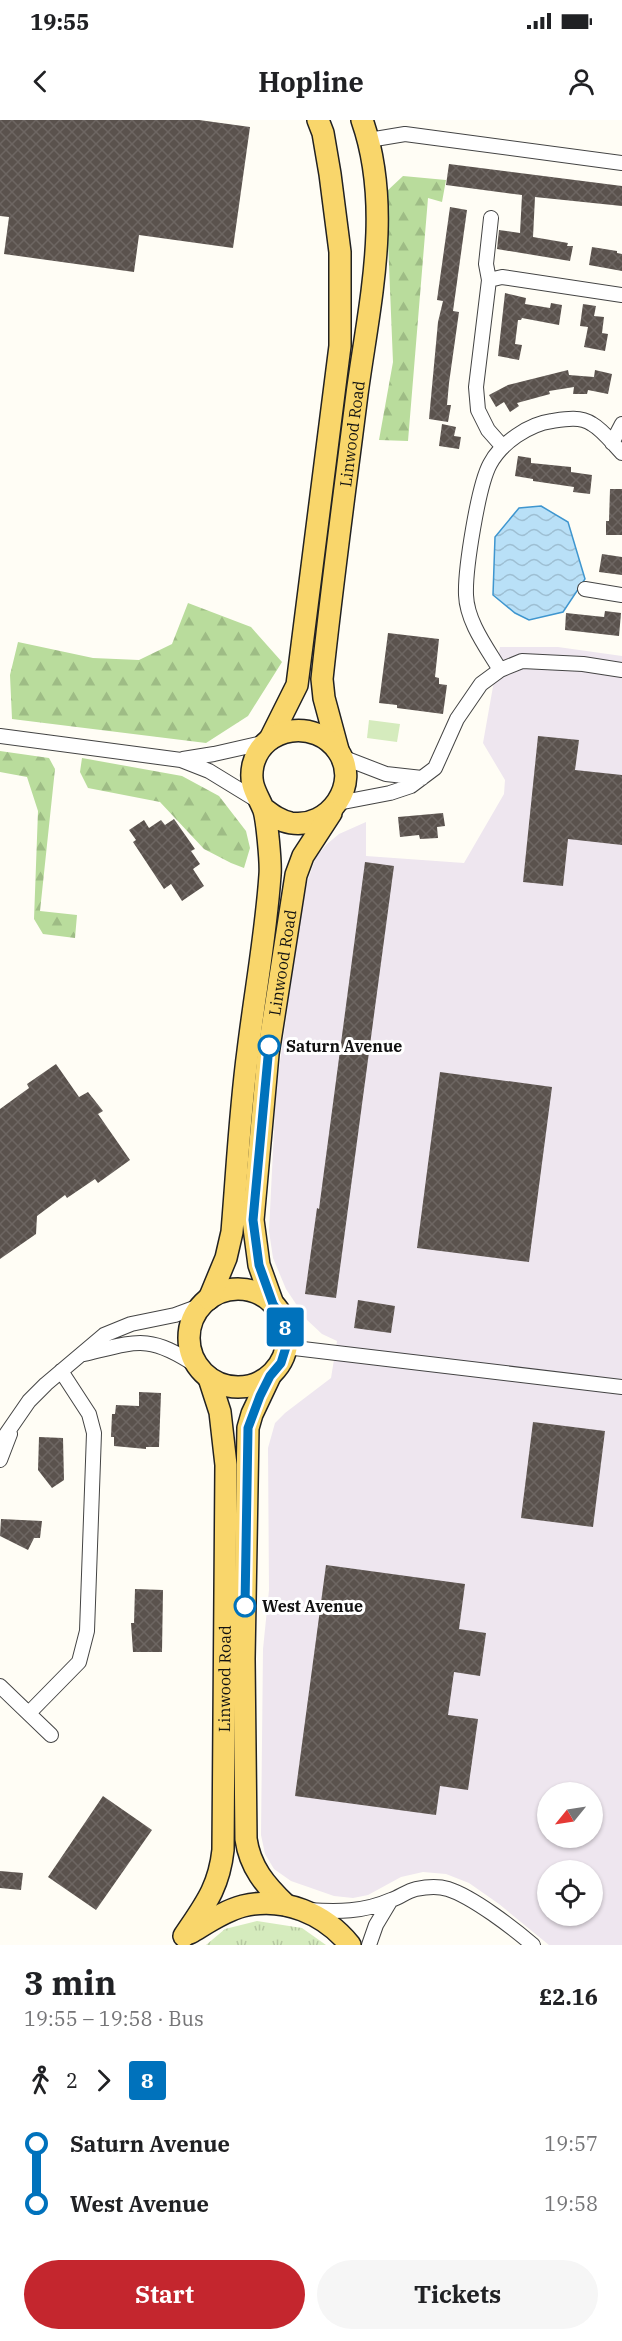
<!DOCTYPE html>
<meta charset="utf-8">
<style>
:root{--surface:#fff;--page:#f6f6f6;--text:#202124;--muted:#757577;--accent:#c4262e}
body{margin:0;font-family:"IBM Plex Serif",serif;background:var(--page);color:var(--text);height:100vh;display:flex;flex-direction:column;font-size:22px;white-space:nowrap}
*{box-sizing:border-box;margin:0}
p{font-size:20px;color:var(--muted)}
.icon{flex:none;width:33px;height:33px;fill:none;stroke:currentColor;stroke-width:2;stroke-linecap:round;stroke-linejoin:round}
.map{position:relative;height:1825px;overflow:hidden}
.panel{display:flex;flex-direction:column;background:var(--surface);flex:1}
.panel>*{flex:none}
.badge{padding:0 12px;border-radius:4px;font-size:21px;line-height:39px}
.needle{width:39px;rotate:240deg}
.buttons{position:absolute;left:537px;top:1662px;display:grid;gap:12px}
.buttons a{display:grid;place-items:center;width:66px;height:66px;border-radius:50%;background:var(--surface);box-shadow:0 2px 4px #0004;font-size:30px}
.map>.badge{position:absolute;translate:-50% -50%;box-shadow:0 0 0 3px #fff}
.legs{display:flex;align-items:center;gap:9px;height:66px;padding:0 24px;font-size:20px}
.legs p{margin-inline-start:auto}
.summary{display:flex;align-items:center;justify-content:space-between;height:102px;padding:0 24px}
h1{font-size:33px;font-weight:700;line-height:45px}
.button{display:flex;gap:12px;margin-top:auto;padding:12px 24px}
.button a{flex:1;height:69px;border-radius:36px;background:var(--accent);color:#fff;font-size:24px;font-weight:700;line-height:69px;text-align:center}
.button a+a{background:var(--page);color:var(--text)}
ul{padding:0 24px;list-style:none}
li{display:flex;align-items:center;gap:21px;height:60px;font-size:22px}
li i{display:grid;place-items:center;width:9px;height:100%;margin:0 8px;background:currentColor}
li i::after{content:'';width:15px;height:15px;margin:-8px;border:4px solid;border-radius:50%;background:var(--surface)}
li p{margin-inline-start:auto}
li:first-child i{background:linear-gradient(#0000 50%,currentColor 0)}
li:last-child i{background:linear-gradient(currentColor 50%,#0000 0)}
.status{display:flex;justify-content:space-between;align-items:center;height:42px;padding:0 30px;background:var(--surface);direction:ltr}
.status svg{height:16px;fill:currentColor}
header{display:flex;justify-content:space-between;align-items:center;height:78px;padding:0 24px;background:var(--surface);font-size:27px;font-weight:700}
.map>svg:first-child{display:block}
</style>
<div class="status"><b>19:55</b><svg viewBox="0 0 49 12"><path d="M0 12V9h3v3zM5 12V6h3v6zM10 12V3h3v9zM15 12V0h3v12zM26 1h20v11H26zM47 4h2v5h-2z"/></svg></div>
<header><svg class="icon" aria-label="back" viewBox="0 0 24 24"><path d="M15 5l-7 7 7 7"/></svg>Hopline<svg class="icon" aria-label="person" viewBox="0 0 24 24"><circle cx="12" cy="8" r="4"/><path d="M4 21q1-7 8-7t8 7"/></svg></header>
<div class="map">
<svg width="622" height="1825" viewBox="0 0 622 1825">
<defs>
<pattern id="grass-tufts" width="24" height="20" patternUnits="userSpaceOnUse" patternTransform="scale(1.5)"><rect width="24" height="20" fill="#d5ebbd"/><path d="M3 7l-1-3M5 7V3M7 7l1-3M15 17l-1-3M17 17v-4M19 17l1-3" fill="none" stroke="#b6c8a1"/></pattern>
<pattern id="forest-firs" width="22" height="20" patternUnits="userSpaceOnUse" patternTransform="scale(1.5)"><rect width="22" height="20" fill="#b9dc9c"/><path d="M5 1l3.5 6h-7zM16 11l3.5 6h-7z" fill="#9ebc85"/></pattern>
<pattern id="water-waves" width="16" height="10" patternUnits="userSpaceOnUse" patternTransform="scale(1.5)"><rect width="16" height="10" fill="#b9e0f7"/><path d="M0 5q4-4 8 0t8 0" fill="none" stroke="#9ebfd3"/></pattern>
<pattern id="building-cross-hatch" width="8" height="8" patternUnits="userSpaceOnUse" patternTransform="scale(1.5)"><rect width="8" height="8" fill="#5a524d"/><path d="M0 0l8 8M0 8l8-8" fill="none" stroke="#6d6662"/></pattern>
</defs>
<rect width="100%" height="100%" fill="#fffdf5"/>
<path fill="#eee6ef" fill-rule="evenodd" d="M500,527h58l64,9v1289h-73l-50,-41 -30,-21 -23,-9 -23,-2 -22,5 -33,18 -15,3 -19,-2 -43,-15 -17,-12 -9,-15 -4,-19 2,-186 6,-59 -1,-142 7,-25 10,-10 46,-35 6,-37 -15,-7 -16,-15 -20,-30 -13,-31 -4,-27 7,-141 28,-199 12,-34 11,-13 12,-10 27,-12v34l98,7 40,-69 1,-14 -22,-37zM548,1672h44v46h-44zM548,1750h44v46h-44z"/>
<path fill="url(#grass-tufts)" d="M257,1801l45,7 24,17h-120l19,-16z"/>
<path fill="url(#forest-firs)" d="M403,56l43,4 -4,22 -14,-4 -20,243 -29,-1 14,-78 -7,-170z
M188,483l63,24 31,35 -34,54 -42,27 -194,-24 -2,-44 8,-33 75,16 46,2 33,-16z
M0,631l49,7 6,11 -15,142 37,4 -2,23 -32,-4 -9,-15 4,-108 -11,-34 -27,-5z
M82,638l100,18 37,20 27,35 4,17 -6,20 -13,-5 -27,-14 -44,-47 -72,-14 -8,-16z"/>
<path fill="#d5ebbd" d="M369,600l31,4 -3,18 -30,-4z"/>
<path fill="url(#water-waves)" stroke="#3f96cf" stroke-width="1.5" d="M541,386l27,16 17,57 -22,33 -34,8 -14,-7 -22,-18 2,-58 24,-29z"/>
<path fill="url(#building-cross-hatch)" d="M0,0h199l51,7 -17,121 -94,-13 -5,37 -130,-18 5,-37 -9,-1z
M449,44l173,22v20l-87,-9 -2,40 35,6 -1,3h6l-3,15 -73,-12 2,-19 21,3 2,-38 -76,-10z
M450,87l17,3 -14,101 6,1 -10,71 -2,22h4l-3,17 -19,-3 9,-97 5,-21 -6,-1z
M592,127l25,4v2l5,1v17l-33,-6z
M505,173l21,5 -1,6 25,4 1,-5 11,2 -3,20 -37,-7 -1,2h-3l-3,24 7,1 -3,15 -21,-4z
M583,184l13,2 -2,10 10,1 -2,16 6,1 -3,17 -21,-4 4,-20 -8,-1z
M568,250l1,5 25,2 1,-7 17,4 -4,20 -20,-4 -1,4h-14l1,-7 -25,4 1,3 -33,9 2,3 -9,6 -6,-10 -8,5 -7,-12 19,-10z
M442,304l14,3 -2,9 7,1 -2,12 -20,-3z
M518,336l13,2v5l40,4v5l21,3 -2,19 -17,-2 1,-5 -41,-6v-2l-18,-3z
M610,369h12v46h-16v-14h3z
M602,434l20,3v18l-23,-3z
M605,491l16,2 -2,23 -54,-6 1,-17 38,4z
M388,513l51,6 -4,38 4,1v6l8,1 -4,29 -46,-6v-3l-18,-2z
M538,616l41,4 -4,30 47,5v70l-54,-6 -5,47 -40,-4z
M443,693l2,13 -8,1 1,11 -18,1 -1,-4 -19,2 -2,-20z
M174,699l21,30 -4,2 9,13 -7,5 11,17 -22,15 -11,-17 -7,5 -31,-47 3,-2 -7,-10 15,-10 5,8 12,-8 4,5z
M365,742l29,4 -58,432 -31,-4 12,-86 2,1z
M56,944l23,33 9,-5 15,19 -5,3 32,46 -32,23 -3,-4 -28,19 -2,-3 -28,21 -1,18 -36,25v-150l29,-21 -2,-4z
M440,952l112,15 -23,175 -112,-14z
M358,1180l37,6 -4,27 -37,-5z
M139,1272l22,1 -2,54h-13v2l-32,-3v-9h-3l1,-23h3l1,-9 23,1z
M533,1302l72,9 -12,96 -72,-9z
M39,1317l24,1 1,42 -12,8 -14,-18z
M1,1399l41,2 -2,17h-6l-6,12 -28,-14z
M326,1445l139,19 -6,45 27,4 -6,43 -26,-4 -6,43 30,4 -10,71 -28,-4 -4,29 -141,-19z
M135,1469l28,1 -1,62h-29l-2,-29h3z
M103,1676l49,34 -56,80 -48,-33z
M0,1751l23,2 -2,17 -21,-2z"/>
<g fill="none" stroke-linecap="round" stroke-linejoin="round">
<g stroke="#444" stroke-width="16">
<path id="minor" d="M369,20l36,-6 217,29
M491,98l-5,46 3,16 -13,107 2,23 10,20 15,17
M489,160l13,-3 120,18
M612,323l10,-19
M585,469l37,6
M500,550c-13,-22 -33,-48 -34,-75 -1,-25 12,-109 24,-131 11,-21 39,-40 62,-43 13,-2 28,-5 40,3 11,6 21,20 30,29
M0,616l181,24 28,11 49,30
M342,637l44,17 36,4
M183,639l31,-5 53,-12
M338,683l52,-10 21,-7 24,-18 22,-49 24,-35 19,-14 22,-9 61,3 39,6
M286,1227l336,40
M84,1234c54,-13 65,-20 113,12
M0,1323l29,-42 17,-17 58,-49 27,-11 44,-9 27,-10
M0,1340l10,-26
M0,1566l51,49
M29,1593l50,-51 8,-31 7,-198 -5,-19 -28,-43
M309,1790c28,2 55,2 82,-10 9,-3 16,-9 25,-11 10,-2 22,-3 32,0 25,8 65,39 85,56
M369,1825l7,-20 15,-25"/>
</g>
<g stroke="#222" stroke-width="24">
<g id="primary">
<path d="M270,619l27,-54 43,-339v-94l-10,-78 -7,-41 -5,-13"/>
<path id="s1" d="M338,630l-14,-52 -2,-19c10,-95 23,-190 35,-285 12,-89 36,-186 5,-274"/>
<circle cx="238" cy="1218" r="49"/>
<path d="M209,1179l17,-41 6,-26c5,-60 8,-121 16,-181 7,-58 18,-117 22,-176 1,-11 -3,-58 -7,-67 -7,-16 -14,-24 -10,-43 10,-40 63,-46 85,-14 23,33 -9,78 -47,72 -11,-2 -19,-8 -28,-15"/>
<path id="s2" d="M273,1184l-14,-39 -6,-45 15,-166 28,-179 7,-19 28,-43"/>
<path d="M270,1256l-18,38 -4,14 -4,231 2,180c4,28 19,46 40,66"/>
<path d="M190,1813c17,-10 34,-22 53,-27 41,-10 82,8 107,39"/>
<path id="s3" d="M184,1816c20,-30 35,-48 39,-86l3,-385 -6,-53 -11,-34"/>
</g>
</g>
<use href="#minor" stroke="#fff" stroke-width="14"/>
<use href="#primary" stroke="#f9d66b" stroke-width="21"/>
</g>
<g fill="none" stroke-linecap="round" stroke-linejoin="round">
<g stroke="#fff" stroke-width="14">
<path id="line-1" d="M245,1486l3,-178 12,-32 10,-20 11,-13 5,-16 1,-15 -5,-15 -9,-13 -14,-39 -6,-45 16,-174"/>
</g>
<use href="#line-1" stroke="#0072bc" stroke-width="9"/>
</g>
<g fill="#fff" stroke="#0072bc" stroke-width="3">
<circle cx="269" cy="926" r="10"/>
<circle cx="245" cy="1486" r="10"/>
</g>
<g text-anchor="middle" stroke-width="6" stroke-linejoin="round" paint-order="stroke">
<g font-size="16" fill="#111" stroke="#fff">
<text dy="6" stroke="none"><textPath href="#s1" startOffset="320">Linwood Road</textPath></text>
<text dy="6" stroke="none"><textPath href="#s2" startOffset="346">Linwood Road</textPath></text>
<text dy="6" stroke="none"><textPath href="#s3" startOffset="267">Linwood Road</textPath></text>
</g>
<g font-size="16" font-weight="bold" fill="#111" stroke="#fff" text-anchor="start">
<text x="286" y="932">Saturn Avenue</text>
<text x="262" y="1492">West Avenue</text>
</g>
</g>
</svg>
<div class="buttons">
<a><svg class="needle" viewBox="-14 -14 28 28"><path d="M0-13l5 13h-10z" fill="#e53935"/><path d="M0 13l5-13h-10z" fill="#757577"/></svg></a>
<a><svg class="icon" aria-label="locate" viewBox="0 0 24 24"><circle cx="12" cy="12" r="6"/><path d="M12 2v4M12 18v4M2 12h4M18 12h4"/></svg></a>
</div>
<b class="badge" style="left:285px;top:1207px;background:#0072bc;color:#fff">8</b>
</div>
<section class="panel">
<div class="summary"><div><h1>3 min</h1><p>19:55 – 19:58 · Bus</p></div><b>£2.16</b></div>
<div class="legs"><svg class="icon" aria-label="walk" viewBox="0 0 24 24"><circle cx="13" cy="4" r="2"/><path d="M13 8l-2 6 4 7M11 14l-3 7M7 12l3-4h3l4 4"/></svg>2<svg class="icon" aria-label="forward" viewBox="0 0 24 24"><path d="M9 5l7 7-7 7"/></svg><b class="badge" style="background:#0072bc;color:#fff">8</b></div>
<ul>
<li><i style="color:#0072bc"></i><b>Saturn Avenue</b><p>19:57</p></li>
<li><i style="color:#0072bc"></i><b>West Avenue</b><p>19:58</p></li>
</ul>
<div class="button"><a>Start</a><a>Tickets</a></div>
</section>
